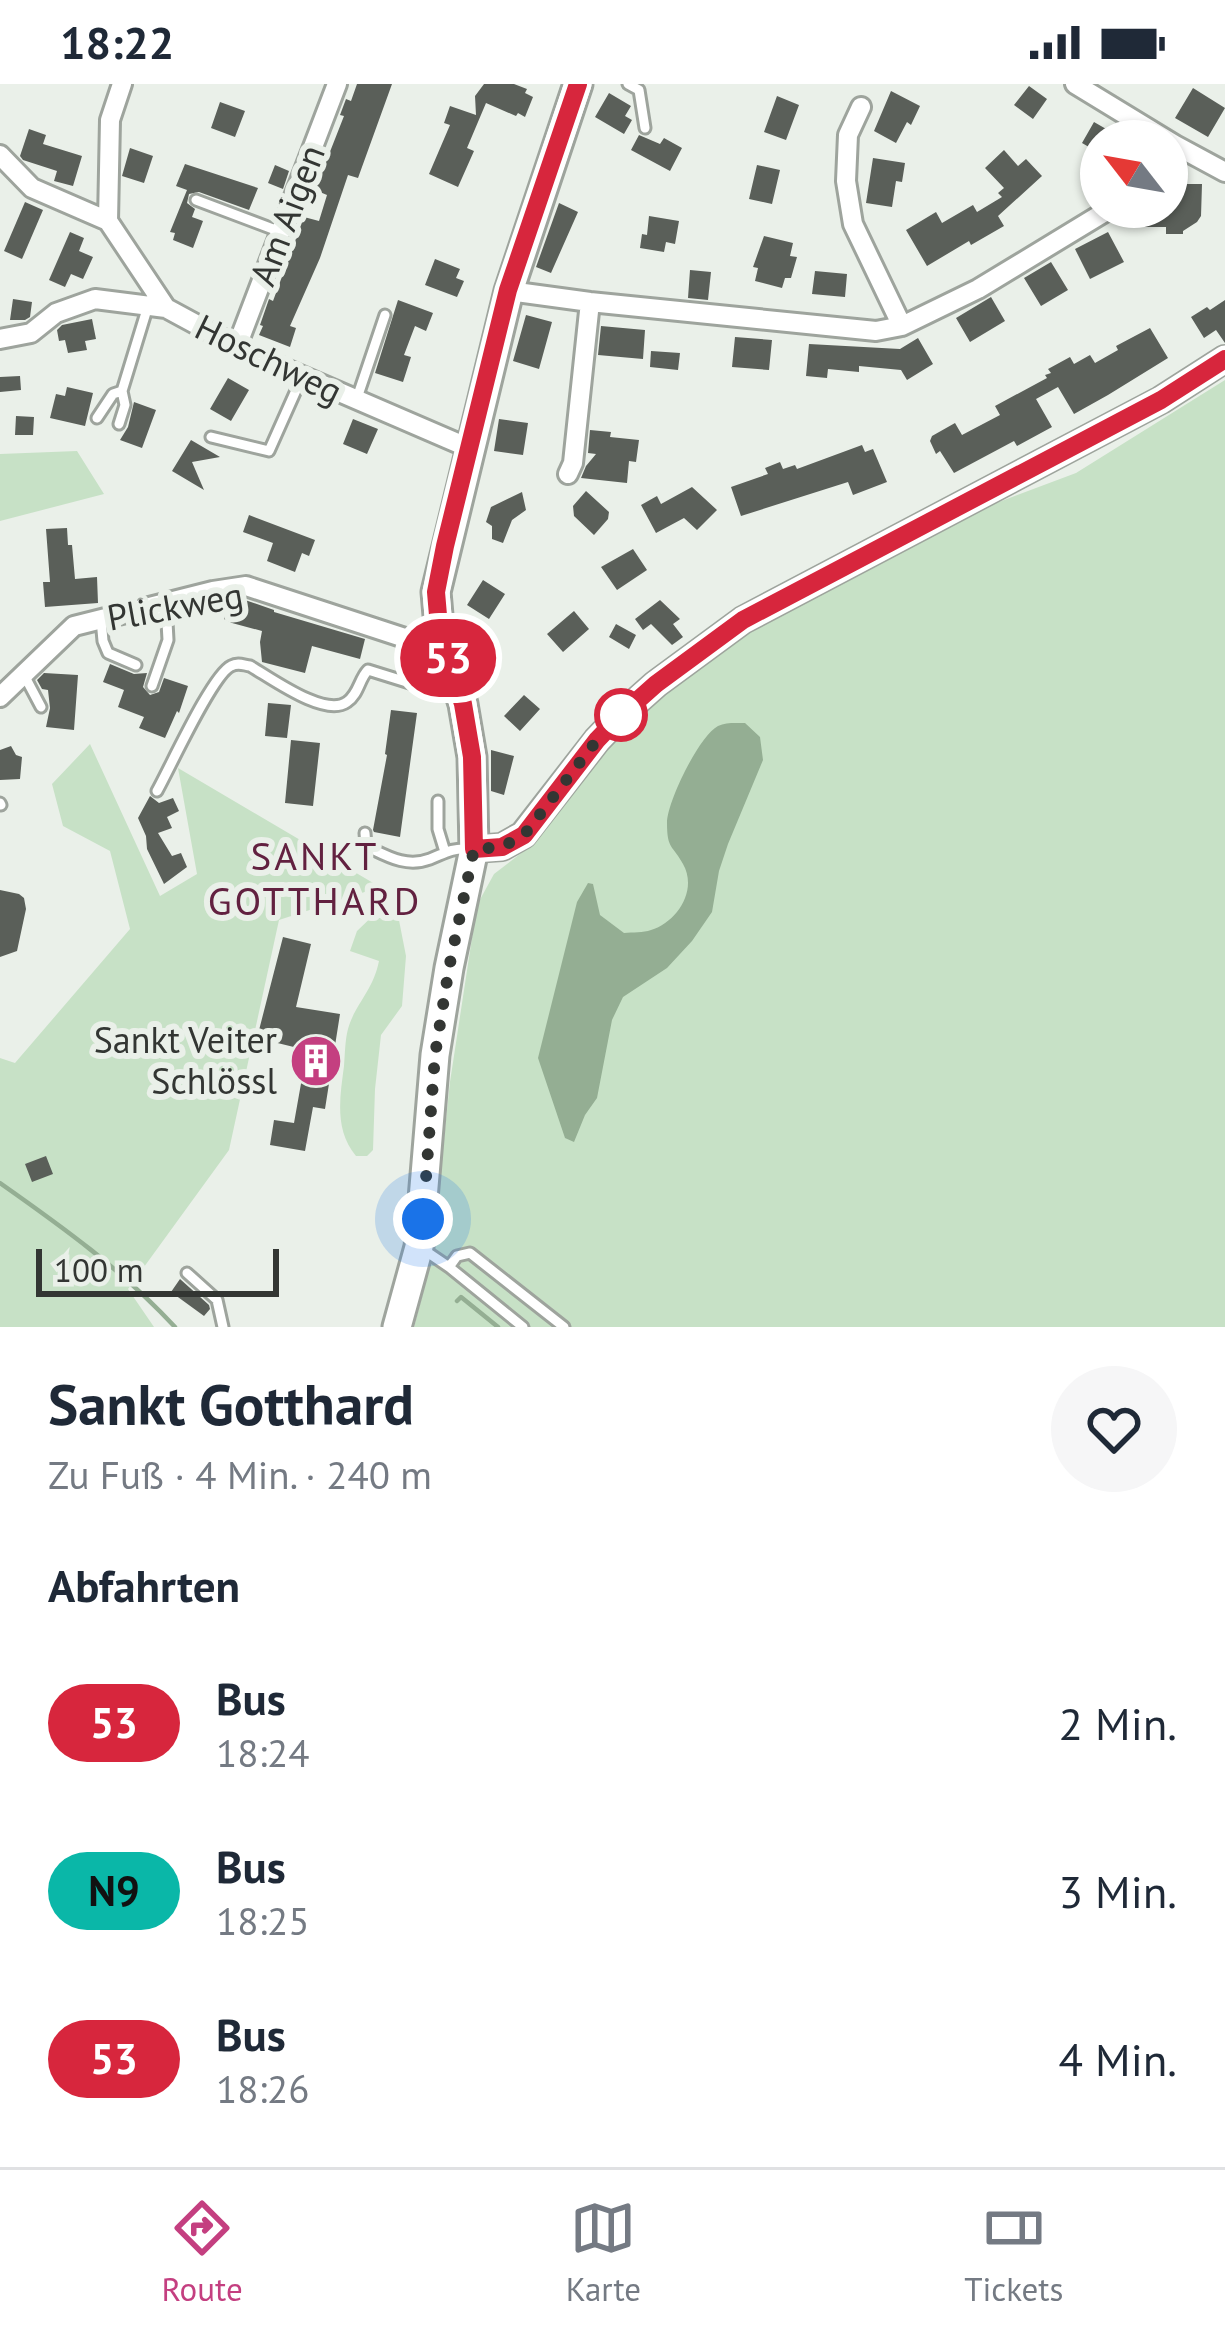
<!DOCTYPE html>
<html lang="de">
<meta charset="utf-8">
<style>
:root{--surface:#fff;--page:#f6f6f7;--text:#1f2937;--muted:#747a83;--line:#e0e1e3;--accent:#c43f80}
body{margin:0;font-family:"PT Sans",sans-serif;background:var(--page);color:var(--text);height:100vh;display:flex;flex-direction:column;font-size:45px;white-space:nowrap}
*{box-sizing:border-box;margin:0}
p{font-size:39px;color:var(--muted)}
.icon{flex:none;width:66px;height:66px;fill:none;stroke:currentColor;stroke-width:2;stroke-linecap:round;stroke-linejoin:round}
.map{position:relative;height:1243px;overflow:hidden}
.details{display:flex;flex-direction:column;background:var(--surface);flex:1}
.details>*{flex:none}
.badge{padding:0 24px;border-radius:39px;font-size:42px;line-height:78px}
.needle{width:78px;rotate:301deg}
.tools{position:absolute;left:1080px;top:36px;display:grid;gap:24px}
.tools a{display:grid;place-items:center;width:108px;height:108px;border-radius:50%;background:var(--surface);box-shadow:0 3px 9px #0004;font-size:60px}
.scale{position:absolute;left:36px;bottom:30px;width:243px;box-sizing:border-box;padding-left:12px;border:6px solid #333633;border-top:0;font-size:33px;line-height:42px;white-space:nowrap;color:#333633;-webkit-text-stroke:9px #eaf0e9;paint-order:stroke}
.you{position:absolute;width:60px;height:60px;margin:-30px;border:9px solid #fff;border-radius:50%;background:#1a73e8;box-shadow:0 0 0 18px #1a73e833}
.map>.badge{position:absolute;translate:-50% -50%;box-shadow:0 0 0 6px #fff}
h2{padding:0 48px;font-size:45px;line-height:108px}
.round{display:grid;place-items:center;flex:none;width:126px;height:126px;border-radius:63px;background:var(--page)}
.headline{display:flex;align-items:center;justify-content:space-between;height:204px;padding:0 48px}
h1{font-size:57px;font-weight:700;line-height:90px}
ul{padding:0;list-style:none}
li{display:flex;align-items:center;gap:36px;height:168px;padding:0 48px}
li div{flex:1}
li b{display:block;font-size:45px}
li em{font-style:normal}
li .badge{min-width:132px;font-weight:700;text-align:center}
.status{display:flex;justify-content:space-between;align-items:center;height:84px;padding:0 60px;background:var(--surface);direction:ltr}
.status svg{height:33px;fill:currentColor}
.tab-bar{display:flex;justify-content:space-around;align-items:center;height:168px;border-top:3px solid var(--line);background:var(--surface);font-size:33px;color:var(--muted)}
.tab-bar a{display:grid;justify-items:center;gap:6px}
.tab-bar .current{color:var(--accent)}
.map>svg:first-child{display:block}
</style>
<div class="status"><b>18:22</b><svg viewBox="0 0 49 12"><path d="M0 12V9h3v3zM5 12V6h3v6zM10 12V3h3v9zM15 12V0h3v12zM26 1h20v11H26zM47 4h2v5h-2z"/></svg></div>
<div class="map">
<svg width="1225" height="1243" viewBox="0 0 1225 1243">
<rect width="100%" height="100%" fill="#eaf0e9"/>
<path fill="#c7e1c6" d="M1225,296v947h-811l11,-42v-20l8,-22 17,-161 27,-177 17,-31 35,-27 21,-23 27,-41 53,-66 123,-91 201,-107 122,-46z
M77,367l27,43 -104,27v-67z
M90,660l70,152 37,-22 -19,-106 202,119 -101,33 -50,230 -101,139 26,38h-154v-269l15,5 115,-134 -20,-78 -47,-25 -11,-42z
M381,824l16,2 9,46 -4,50 -21,29 -6,54 -2,61 -6,6h-11c-22,-26 -16,-59 -12,-90 1,-12 1,-26 4,-37 7,-25 25,-38 31,-68l-29,-10 7,-20z"/>
<path fill="#94ae93" d="M745,639l15,14 3,23 -35,84 -9,27 -7,41 -20,29 -25,27 -44,29 -11,23 -15,78 -12,17 -11,27 -9,-4 -27,-80 39,-156 11,-19 5,1 7,31 24,18c9,-1 19,0 27,-3 26,-8 47,-40 32,-66 -10,-19 -16,-14 -16,-41 0,-21 32,-87 51,-97 8,-4 18,-3 27,-3z"/>
<g fill="none" stroke-linecap="round" stroke-linejoin="round">
<path stroke="#94ae93" stroke-width="4.5" d="M0,1099c64,45 121,86 175,144
M457,1217l4,-4 37,30"/>
</g>
<path fill="#5a5f59" d="M357,0h35l-34,94 -10,-3 -28,83 -30,68 6,2 -6,19 -31,-12 4,-9 -3,-1 9,-26 4,2 31,-84 15,4 8,-26 -12,-5 29,-74 -4,-1 6,-16 5,2z
M484,0h30l13,5 -2,4 8,4 -8,20 -7,-4 -2,3 -30,-13 -19,45 7,3 -16,36 -29,-13 21,-49 -6,-2 6,-17 26,9 -1,-19z
M1029,2l18,13 -14,20 -19,-14z
M1193,4l32,20 -17,29 -33,-19z
M891,7l29,15 -9,19 -4,-3 -11,21 -22,-12z
M609,9l22,13 -6,10 7,4 -8,14 -29,-17z
M777,12l22,9 -13,35 -22,-8z
M220,18l25,9 -10,26 -24,-9z
M1094,38l33,19h-26v13l-19,-11z
M29,45l17,6 -3,9 39,12 -9,30 -19,-5 3,-10 -34,-11 -3,-4z
M639,51l21,9 4,-6 18,10 -12,23 -39,-21z
M130,64l23,8 -9,27 -22,-7z
M1004,66l14,16 8,-7 16,17 -44,40 6,10 -33,19 -2,-4 -42,25 -21,-36 30,-18 6,11 31,-18 4,7 25,-15 -4,-4 6,-5 -19,-20z
M873,74l32,5 -3,19 -6,-1 -4,26 -26,-4z
M185,80l73,24 -9,22 -50,-18 -10,2 -2,9 8,6 -3,8 11,4 -10,27 -20,-8 2,-7 -5,-1 17,-42 -11,-4z
M275,81l14,6 -6,18 -15,-6z
M757,81l23,5 -8,34 -23,-5z
M1178,100h24l-1,32 -4,6 -14,9v3h-17v-7h-26v-20h27l11,-16z
M25,118l18,8 -21,49 -18,-8z
M559,119l19,9 -27,61 -15,-6z
M649,132l30,5 -4,23 -9,-2 -2,10 -24,-4 2,-14 5,1z
M70,148l14,6 -5,13 14,6 -10,22 -12,-5 -6,13 -16,-7z
M1108,148l16,30 -34,17 -15,-30z
M764,152l29,7 -3,13 7,1 -6,21h-6l-3,10 -27,-7 3,-13 -5,-1z
M435,175l25,10 -4,9 8,3 -7,16 -32,-12z
M1051,178l17,28 -27,16 -17,-28z
M690,186l21,2 -3,28 -20,-2z
M815,187l32,3 -2,23 -33,-3z
M991,213l14,24 -35,21 -14,-24z
M13,215l19,3 -2,15 -5,3h-15z
M398,216l35,13 -7,18 -11,-5 -11,29 7,2 -8,25 -28,-9z
M1225,216v43l-9,-13 -12,8 -13,-21 16,-10 3,3z
M526,231l26,7 -13,47 -26,-8z
M92,235l4,20 -11,2 2,9 -19,3 -3,-13 -6,1 -2,-11 5,-5z
M601,242l44,4 -2,29 -45,-4z
M1150,244l18,30 -60,37 -34,19 -16,-27 -22,12 16,28 -35,19 -3,-5 -60,32 -14,-22 -4,3 -6,-13 2,-5 23,-13 7,12 38,-20 -5,-9 52,-28 -2,-3 6,-2 -3,-4 22,-12 4,7 16,-9 5,8 23,-13 -2,-4z
M735,253l37,3 -3,30 -37,-3z
M918,254l15,26 -26,16 -6,-10 -42,-4v6l-31,-3 -1,9 -21,-2 3,-32 91,5z
M651,267l29,2 -2,17 -28,-3z
M20,292l1,14 -21,2v-15z
M228,294l21,12 -18,31 -21,-12z
M67,303l26,6 -8,33 -35,-8 6,-24 9,2z
M134,318l22,8 -14,38 -22,-8 8,-13z
M16,332l18,1 -1,18h-18z
M353,335l25,10 -11,25 -24,-10z
M499,335l29,4 -5,32 -29,-4z
M590,346l21,2 -1,5 29,3 -3,22 -7,-1 -2,22 -46,-5 5,-12 10,-12 -8,-1z
M191,356l29,17 -28,5 12,28 -32,-19z
M862,361l3,7 8,-3 14,33 -34,13 -5,-13 -107,34 -10,-29 37,-13 -3,-6 15,-6 3,7 12,-4 2,4z
M692,403l25,23 -20,20 -13,-12 -28,15 -15,-28 16,-9 4,8z
M586,407l23,21 -1,7 -14,16 -20,-19 -1,-10z
M522,408l4,18 -14,10 -9,23 -11,-4v-13l-6,-4 5,-15z
M249,431l66,25 -6,16 -7,-3 -7,19 -28,-11 6,-18 -30,-11z
M67,444l1,17h4l3,34 22,-2 1,26 -53,4 -2,-25h7l-4,-53z
M633,465l14,21 -30,20 -16,-23z
M483,496l22,14 -16,25 -22,-14z
M245,516l29,10v2l91,27 -5,20 -48,-13 -7,27 -43,-11 -2,-20 2,-11 -30,-8 -8,-4 2,-5 -9,-3 1,-7z
M660,516l20,19 -7,5 10,13 -11,8 -21,-21 -8,6 -8,-11z
M574,527l15,18 -26,23 -16,-18z
M616,540l20,11 -7,14 -20,-12z
M110,580l24,10 13,-1 -4,14 7,8 9,-3 5,-14 24,8 -9,27 -2,-2 -12,27 -26,-10 5,-11 -26,-10 6,-17 -21,-8z
M44,589l34,2 -4,55 -28,-3 4,-19 -2,-18 -6,-1 -5,-9z
M524,611l16,14 -20,22 -16,-15z
M268,619l23,2 -4,33 -22,-2z
M391,626l26,3 -17,124 -26,-5 -1,-2 14,-75 -2,-1z
M291,656l29,3 -7,63 -28,-3z
M11,662l5,9 6,2 -2,22 -20,1v-30z
M491,666l23,6 -10,39 -13,-4z
M150,712l9,7 14,-5 6,13 -12,6 5,11 -14,5 14,23 9,-3 6,14 -23,17 -17,-35 -1,-13 -8,-18z
M0,806l19,4 5,4 2,11 -9,42 -17,6z
M283,853l28,7 -15,63 44,7 -15,95 -12,-2 -8,44 -35,-6 4,-25 20,3 8,-45 -5,-1 5,-28 -45,-11z
M46,1072l7,18 -21,8 -7,-18z
M180,1195l29,26 1,4 -6,7 -33,-24z"/>
<g fill="none" stroke-linecap="round" stroke-linejoin="round">
<g stroke="#9ea49d" stroke-width="15">
<path id="service" d="M628,0l11,6 6,38
M196,116l85,32
M356,317l29,-86
M97,334l16,-24 9,-3
M119,340l6,-19 -3,-14 26,-85
M211,353l58,14 33,-74
M101,535l2,22 5,12 28,12
M23,589l18,34
M152,602l16,-46 -2,-36
M157,707c13,-23 55,-116 74,-125 7,-4 12,-1 19,0 21,12 75,52 97,36 12,-8 12,-23 21,-32l45,14 14,-7 1,-18 -9,-21
M438,717v28l7,23
M0,719l1,2
M365,749l1,13c21,10 40,22 64,13 15,-6 22,-11 37,-10
M424,1166l25,17 74,60
M449,1183l8,-11 13,-3 94,74
M187,1189l30,27 6,27"/>
</g>
<g stroke="#9ea49d" stroke-width="24">
<path id="minor" d="M122,0l-12,36 -2,101 58,87 85,46 218,94
M1075,0l100,61
M861,23l-13,28 -2,46 7,43 49,102
M1170,66l5,-5 50,27
M0,71l32,33 76,33
M509,207l81,11 286,29 26,-5 76,-37 135,-82
M0,255l31,-6 25,-20 39,-14 71,9
M237,262l100,-262
M568,390l5,-11 17,-161
M0,613l74,-71 139,-35 33,-5 168,55 25,-14"/>
</g>
<g stroke="#9ea49d" stroke-width="30">
<path id="tertiary" d="M474,765l28,-2 21,-12 74,-95 23,-24 36,-32 87,-64 418,-220 64,-41"/>
</g>
<g stroke="#9ea49d" stroke-width="33">
<path id="secondary" d="M397,1243l22,-80 16,-192 14,-87 25,-119 -2,-92 -9,-53 -24,-77 -3,-35 73,-301 69,-207"/>
</g>
<use href="#service" stroke="#fff" stroke-width="9"/>
<use href="#minor" stroke="#fff" stroke-width="18"/>
<use href="#tertiary" stroke="#fff" stroke-width="24"/>
<use href="#secondary" stroke="#fff" stroke-width="27"/>
</g>
<g fill="none" stroke-linecap="round" stroke-linejoin="round">
<g stroke="#fff" stroke-width="27">
<path id="line" d="M578,0l-70,206 -63,256 -9,46 3,35 24,77 9,53 2,92 28,-2 22,-12 73,-95 23,-24 36,-32 87,-64 418,-220 64,-41"/>
</g>
<use href="#line" stroke="#d7263d" stroke-width="18"/>
<path stroke="#333633" stroke-width="12" stroke-dasharray="0 21.6" d="M423,1135l12,-164 14,-87 25,-119 28,-2 22,-12 73,-95 24,-25"/>
</g>
<defs>
<g id="building-disc" transform="scale(2.7)"><circle r="9.5" fill="#c43f80" stroke="#eaf0e9"/><path d="M-4-6H4V6H1V3H-1V6H-4ZM-2.5-4.3h1.7v1.8h-1.7ZM.8-4.3h1.7v1.8H.8ZM-2.5-1h1.7V.8h-1.7ZM.8-1h1.7V.8H.8Z" fill="#fff"/></g>
</defs>
<g fill-rule="evenodd">
<use href="#building-disc" x="316" y="977"/>
</g>
<circle fill="#fff" stroke="#d7263d" stroke-width="6" cx="621" cy="631" r="24"/>
<g text-anchor="middle" stroke-width="12" stroke-linejoin="round" paint-order="stroke">
<g font-size="36" fill="#333633" stroke="#eaf0e9">
<text transform="translate(287 131) rotate(-69)" y="13">Am Aigen</text>
<text transform="translate(269 275) rotate(26)" y="13">Hoschweg</text>
<text transform="translate(175 522) rotate(-10)" y="13">Plickweg</text>
</g>
<g font-size="36" fill="#333633" stroke="#eaf0e9" text-anchor="end">
<text x="277" y="969">Sankt Veiter<tspan x="277" dy="41">Schlössl</tspan></text>
</g>
<g font-size="39" letter-spacing="3" fill="#622140" stroke="#eaf0e9">
<text x="315" y="786">SANKT<tspan x="315" dy="45">GOTTHARD</tspan></text>
</g>
</g>
</svg>
<div class="tools">
<a><svg class="needle" viewBox="-14 -14 28 28"><path d="M0-13l5 13h-10z" fill="#e53935"/><path d="M0 13l5-13h-10z" fill="#747a83"/></svg></a>
</div>
<div class="scale">100 m</div>
<div class="you" style="left:423px;top:1135px"></div>
<b class="badge" style="left:448px;top:574px;background:#d7263d;color:#fff">53</b>
</div>
<section class="details">
<div class="headline"><div><h1>Sankt Gotthard</h1><p>Zu Fuß · 4 Min. · 240 m</p></div><a class="round"><svg class="icon" aria-label="heart" viewBox="0 0 24 24"><path d="M12 20l-8-8c-3-5 5-10 8-4 3-6 11-1 8 4z"/></svg></a></div>
<h2>Abfahrten</h2>
<ul>
<li><span class="badge" style="background:#d7263d;color:#fff">53</span><div><b>Bus</b><p>18:24</p></div><em>2 Min.</em></li>
<li><span class="badge" style="background:#0ab7a8;color:#111">N9</span><div><b>Bus</b><p>18:25</p></div><em>3 Min.</em></li>
<li><span class="badge" style="background:#d7263d;color:#fff">53</span><div><b>Bus</b><p>18:26</p></div><em>4 Min.</em></li>
</ul>
</section>
<nav class="tab-bar">
<a class="current"><svg class="icon" aria-label="directions" viewBox="0 0 24 24"><path d="M12 3l9 9-9 9-9-9zM9 14v-3h6M13 9l2 2-2 2"/></svg>Route</a>
<a><svg class="icon" aria-label="map" viewBox="0 0 24 24"><path d="M3 6l6-2 6 2 6-2v14l-6 2-6-2-6 2zM9 4v14M15 6v14"/></svg>Karte</a>
<a><svg class="icon" aria-label="tickets" viewBox="0 0 24 24"><path d="M3 7h18v10H3zM15 7v10"/></svg>Tickets</a>
</nav>
